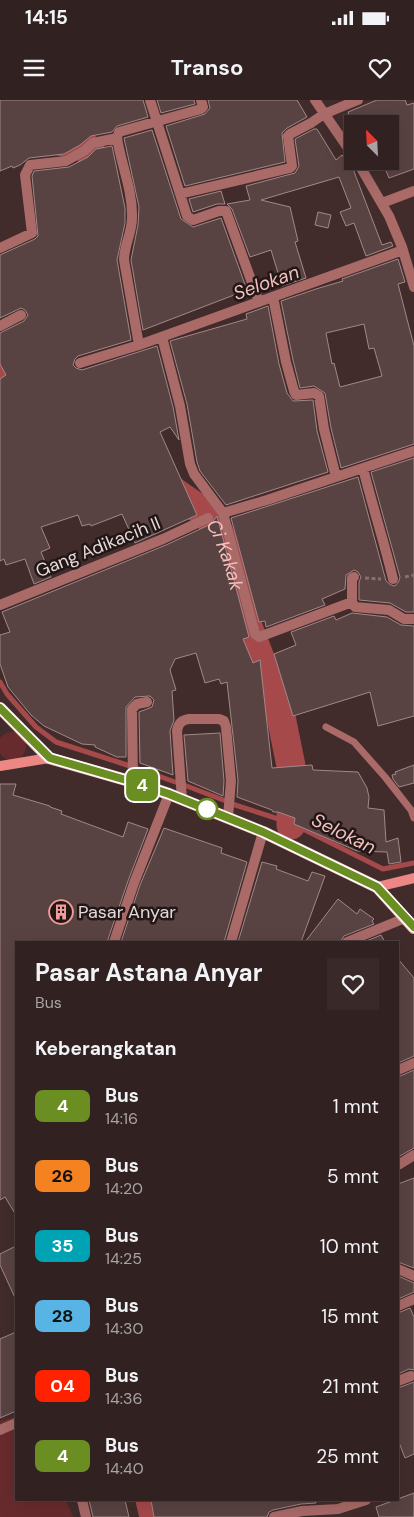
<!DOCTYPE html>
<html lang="id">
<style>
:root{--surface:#312120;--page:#392929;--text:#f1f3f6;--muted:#a8a3a5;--line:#4c3e3e}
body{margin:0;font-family:"DM Sans",sans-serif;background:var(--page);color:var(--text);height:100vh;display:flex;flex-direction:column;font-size:19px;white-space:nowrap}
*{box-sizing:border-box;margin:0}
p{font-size:16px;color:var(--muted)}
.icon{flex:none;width:28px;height:28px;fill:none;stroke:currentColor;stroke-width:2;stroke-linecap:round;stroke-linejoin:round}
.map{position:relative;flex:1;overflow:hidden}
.sheet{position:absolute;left:15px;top:841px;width:384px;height:560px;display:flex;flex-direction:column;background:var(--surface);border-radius:0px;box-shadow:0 5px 20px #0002,0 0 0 1px var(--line)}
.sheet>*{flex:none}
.badge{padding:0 10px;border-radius:8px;font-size:18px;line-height:32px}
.needle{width:32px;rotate:336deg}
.buttons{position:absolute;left:344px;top:15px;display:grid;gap:10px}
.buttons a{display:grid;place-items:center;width:55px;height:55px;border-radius:0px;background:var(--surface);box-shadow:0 5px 20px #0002,0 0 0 1px var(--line);font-size:25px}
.map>.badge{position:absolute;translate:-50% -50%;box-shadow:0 0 0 2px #fff}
h2{padding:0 20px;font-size:19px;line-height:45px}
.round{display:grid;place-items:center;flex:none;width:52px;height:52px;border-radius:0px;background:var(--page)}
.summary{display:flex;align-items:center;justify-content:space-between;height:85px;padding:0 20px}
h1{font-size:24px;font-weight:700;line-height:38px}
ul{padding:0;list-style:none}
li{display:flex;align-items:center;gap:15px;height:70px;padding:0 20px}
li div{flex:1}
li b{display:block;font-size:19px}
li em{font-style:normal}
li .badge{min-width:55px;font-weight:700;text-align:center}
.status{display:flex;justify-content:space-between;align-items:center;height:35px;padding:0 25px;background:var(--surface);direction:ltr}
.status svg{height:14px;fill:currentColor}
header{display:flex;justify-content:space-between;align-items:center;height:65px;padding:0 20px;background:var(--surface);font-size:22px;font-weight:700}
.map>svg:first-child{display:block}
</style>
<div class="status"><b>14:15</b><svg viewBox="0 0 49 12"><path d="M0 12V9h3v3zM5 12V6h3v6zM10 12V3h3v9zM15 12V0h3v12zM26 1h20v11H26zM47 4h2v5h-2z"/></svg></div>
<header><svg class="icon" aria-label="menu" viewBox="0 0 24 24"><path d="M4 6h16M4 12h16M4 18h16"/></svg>Transo<svg class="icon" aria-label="heart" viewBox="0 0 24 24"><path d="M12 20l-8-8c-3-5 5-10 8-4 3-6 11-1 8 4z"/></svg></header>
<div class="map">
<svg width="414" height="1417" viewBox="0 0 414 1417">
<rect width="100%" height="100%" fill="#412c2b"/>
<path fill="#682b2d" d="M-2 646a14 14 0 1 1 28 0a14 14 0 1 1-28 0Z
M16,1316v84h50l7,17h-73v-96z"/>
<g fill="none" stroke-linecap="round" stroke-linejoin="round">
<path stroke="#a5494b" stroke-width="5" d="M0,582l7,12 29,33 20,15 74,24
M136,668l42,15
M184,685l42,16
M232,704l59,19 92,46 31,-6"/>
<g stroke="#a5494b" stroke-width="29">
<path d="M0,1c3,4 5,10 8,14 18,21 52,26 78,32l4,3 2,5v39"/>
<path d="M0,274l39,-18"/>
<path id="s1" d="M160,382l45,31 13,17 14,37 13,52 34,88 12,59v59"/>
<path d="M150,1400l4,17"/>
</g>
</g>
<path fill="#594342" stroke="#a28887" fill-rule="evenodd" d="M0,0h143l5,17 -31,9 -5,6 -21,4 -11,9 -16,9 -35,4 -9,7 -7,3 -1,-2 -12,5z
M157,0h37l1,4 -34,9z
M208,0h89l10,17 -20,11 -5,5 3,29 -100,24 -19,-60 39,-12 5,-6z
M377,0h28l2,5 7,-2v66l-25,9 -7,-17h8v-37h-38l-4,-12z
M314,29h3l19,31 6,-5 11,14 29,76 9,-3 2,4 -27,10 -12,-33 -8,3 -6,-14 11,-4 -12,-31 -78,23 29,7 8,34 -3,1 11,36 -24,8 -11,-36 -21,7 -18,-48 -5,-5 23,-4 -4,-14 49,-13 4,-7 -4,-27z
M152,30l29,89 12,8 28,-9 26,72 -104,40 -12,-70 7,-35 1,-18 -15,-69z
M112,46l13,62v15l-8,37 14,80 -53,16 -3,3 -2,6 3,3 6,2 75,-24 16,61 6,33 -9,-13 -10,5 37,83 -62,28 -13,-29 -31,12 -1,-2 -8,2 -4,-11 -37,12 9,21 -9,4 10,25 -17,7 -9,-25 -19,6 -2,-6 -4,2v-182l6,-4 -6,-11v-31l24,-12 4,-6 -3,-5 -4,-2 -21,10v-63l35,-16 3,-3 -6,-60 2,-5 35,-4 19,-10 8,-8z
M221,91l4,13h-8l-24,8 -4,-13z
M318,112l13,3 -3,13 -13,-3z
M398,159l7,23 -7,2 16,62v98l-73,24 -10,-40 -6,-35 -11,-7 -14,2 -7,-28 -12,-59 35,-12 27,-8 -1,-2zM364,224l5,25 5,-1 8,28 -42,11 -6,-24 -2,1 -6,-31z
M268,206l11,58 8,29 6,8 20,-1 4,31 11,41 -102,33 -26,-34 -3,-9 -10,-58 -17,-63 77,-22 -1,-5z
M414,358v154h-8l-16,-9 -31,-3v-18l2,-5 -3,-5 -4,-2 -8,5 -1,14 -23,10 3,6 -59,22 -1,-6 -6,1 -28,-104 127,-41 28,104 5,4 4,1 4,-5 1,-4 -29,-105z
M217,416l32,121 -6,2 10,24 7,-3 12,108 40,-3 1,5 45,2 9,16 2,9 -1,11 16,2 2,32 12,-4 3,24 -12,2 -2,-12 -30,-1 -63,-27 1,-6 -17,-6h-5l-1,-2 -35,-13 1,-17 -11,-98 -6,2 -2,-5 -14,4 -9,-30 -21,6 -5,11 6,20 -4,1 2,29 -4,11 3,44 -33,-12 -1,-51 13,-5 2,-7 -4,-4 -15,1 -9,10v50h-9l-22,-10v-2l-13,-1 -38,-18 -13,-11 -23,-28 -8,-23v-29l10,-3 -8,-20 164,-67 45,-21z
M352,513l35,4 14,8 13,1v90l-36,10 -8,-34 -77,24 -19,-62 22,-9 -5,-13 43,-16 2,4z
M220,633l4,48 -1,15 -35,-15 -4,-46z
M414,665v18l-15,4 -6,-8 -1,-4 4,-1 -1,-2z
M0,684h16l-3,11 37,11v1l12,4 -1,3 62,23 5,-15 20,7 -20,52 -21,61h-91v273l-11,-18 -5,3z
M164,728l58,20 -1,5 26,9 -23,80h-103l19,-57z
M262,762l15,4 -1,3 32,12 4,-9 13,4 -24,66h-63z
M338,799l19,15 3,-5 14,10 -2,2 2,3 -30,12 -4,6h-35z
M381,835l4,7h-21z
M398,859l16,19v78l-16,7z
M414,970v78l-16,9v-80z
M414,1078v90l-16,-6v-78z
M16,1146v54l-16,-35v-11z
M398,1176l16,7v9l-16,7z
M410,1208l4,9v53l-5,-1 -11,5v-61z
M16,1232v79l-16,7v-79z
M414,1282v72l-9,4 -7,-18v-52z
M414,1393v24h-35l-3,-10z
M89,1400h36l4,17h-36z
M151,1400h164l1,3 -15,1 -28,6 -4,2 -2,5h-113z"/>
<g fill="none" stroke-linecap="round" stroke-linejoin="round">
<path stroke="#847271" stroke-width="3" stroke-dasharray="4 2.5" stroke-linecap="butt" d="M405,477l9,-2
M365,478l16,1"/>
<path stroke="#a96a68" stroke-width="7" d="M326,627l28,15 31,35 26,33 3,8"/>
<path stroke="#a96a68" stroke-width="10" d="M150,0l37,116 6,4 26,-9h7l33,91
M315,0l37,54
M357,61l32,55 13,31 12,40
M180,94l110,-26 2,-2 -4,-30 2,-2 21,-11 13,-9 34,-14
M382,103l32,-12
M0,148l32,-15 -7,-58 5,-10 36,-4 18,-10 9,-8 24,-5
M273,197l13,65 8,29 2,4 18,-2 5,3 5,33 12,48
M0,226l21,-11
M162,237l18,69 10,58 4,10 29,39 32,121 4,3 93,-35v-24l2,-1
M139,245l-15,-85c0,-15 8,-27 8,-42 1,-27 -11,-54 -15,-80l2,-6 7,-2 75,-21 2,-2 -2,-7
M80,263l59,-18 264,-95
M363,368c9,37 21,73 30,111
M223,413l44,-13 147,-49
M352,502l3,5 34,3 15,9h10
M0,505l163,-66 45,-21
M133,682l-1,-73 5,-5 10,-2
M182,699l-5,-68c1,-7 4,-11 12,-12h30l5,2 2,6 5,54 -3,36
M114,842l20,-59 35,-89
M231,842l32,-110
M347,842l58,-24
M398,970l16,-7
M398,1065l16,-10
M398,1169l16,7
M398,1206l16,-7
M398,1281l13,-5
M0,1330l16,-7
M82,1400l4,17
M274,1417l28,-6 36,-2 28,-9"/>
<path stroke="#ec8786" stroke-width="10" d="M0,666l49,-8
M377,787l37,-9"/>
<path stroke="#efb9b7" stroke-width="12" d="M0,608l49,50 84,24 36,12 94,38 114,55 37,41"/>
</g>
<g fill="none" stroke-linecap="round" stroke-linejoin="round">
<g stroke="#fff" stroke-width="11">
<path id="line" d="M0,608l50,50 83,24 36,12 94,38 114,55 37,40"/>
</g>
<use href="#line" stroke="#6b8e23" stroke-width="8"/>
</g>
<defs>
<g id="building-ring" transform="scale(1.25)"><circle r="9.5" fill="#211717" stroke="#f59b99" stroke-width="1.5"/><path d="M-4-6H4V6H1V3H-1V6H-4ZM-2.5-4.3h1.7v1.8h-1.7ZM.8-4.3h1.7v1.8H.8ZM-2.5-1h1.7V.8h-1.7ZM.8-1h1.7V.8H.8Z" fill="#f59b99"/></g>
</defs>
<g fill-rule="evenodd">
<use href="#building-ring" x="61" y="812"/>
</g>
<circle fill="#fff" stroke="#6b8e23" stroke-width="2.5" cx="207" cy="709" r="10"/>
<g text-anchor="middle" stroke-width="5" stroke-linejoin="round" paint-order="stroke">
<g font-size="18" fill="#e7d9d8" stroke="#211717">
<text transform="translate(98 447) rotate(-22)" y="6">Gang Adikacih II</text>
</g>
<g font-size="18" fill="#e7d9d8" stroke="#211717" text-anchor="start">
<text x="78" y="818">Pasar Anyar</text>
</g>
<g font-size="19" font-style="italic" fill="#f4bfbd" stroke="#211717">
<text transform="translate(266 182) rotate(-20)" y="7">Selokan</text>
<text dy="7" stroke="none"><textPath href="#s1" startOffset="102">Ci Kakak</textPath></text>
<text transform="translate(344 733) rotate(26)" y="7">Selokan</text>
</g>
</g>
</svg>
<div class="buttons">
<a><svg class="needle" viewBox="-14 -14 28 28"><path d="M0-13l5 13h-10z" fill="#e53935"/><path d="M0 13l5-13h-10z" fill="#a8a3a5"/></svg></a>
</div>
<b class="badge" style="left:142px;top:685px;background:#6b8e23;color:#fff">4</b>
<section class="sheet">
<div class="summary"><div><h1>Pasar Astana Anyar</h1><p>Bus</p></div><a class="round"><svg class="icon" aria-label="heart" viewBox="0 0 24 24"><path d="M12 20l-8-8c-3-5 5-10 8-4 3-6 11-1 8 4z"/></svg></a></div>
<h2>Keberangkatan</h2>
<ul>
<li><span class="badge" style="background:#6b8e23;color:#fff">4</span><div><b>Bus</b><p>14:16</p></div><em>1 mnt</em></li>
<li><span class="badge" style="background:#f58220;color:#111">26</span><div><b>Bus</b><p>14:20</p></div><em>5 mnt</em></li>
<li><span class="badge" style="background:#00a3b4;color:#fff">35</span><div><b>Bus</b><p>14:25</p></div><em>10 mnt</em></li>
<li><span class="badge" style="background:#58b4e5;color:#111">28</span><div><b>Bus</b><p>14:30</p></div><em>15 mnt</em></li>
<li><span class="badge" style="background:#f20;color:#fff">04</span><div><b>Bus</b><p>14:36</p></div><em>21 mnt</em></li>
<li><span class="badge" style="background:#6b8e23;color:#fff">4</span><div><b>Bus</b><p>14:40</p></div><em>25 mnt</em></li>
</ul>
</section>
</div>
